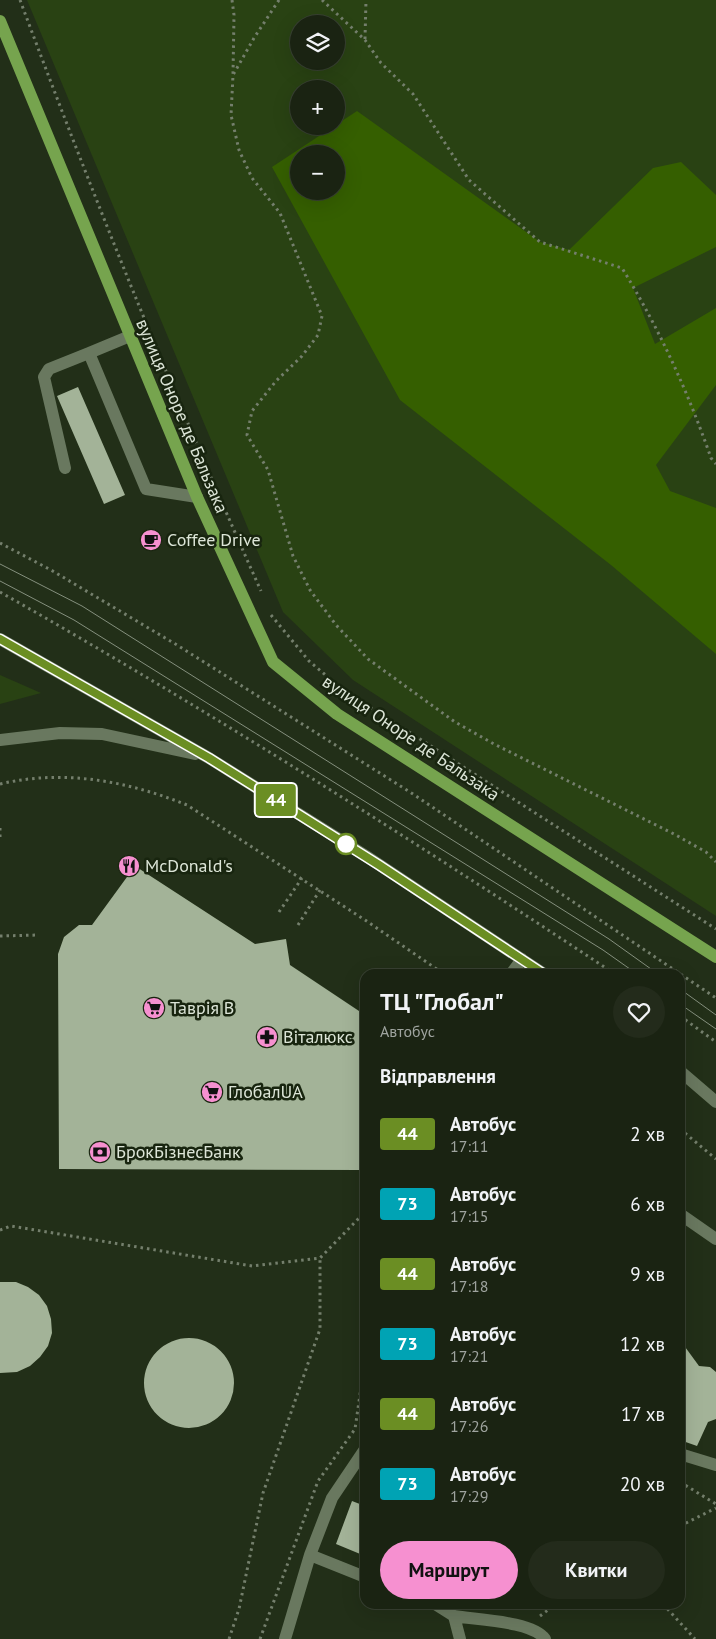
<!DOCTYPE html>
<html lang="uk">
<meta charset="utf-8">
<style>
:root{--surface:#1a2312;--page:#232b1b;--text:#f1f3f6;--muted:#9fa49f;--line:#384032;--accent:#f690d0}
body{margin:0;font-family:"PT Sans",sans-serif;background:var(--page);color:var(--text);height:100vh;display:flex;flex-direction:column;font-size:19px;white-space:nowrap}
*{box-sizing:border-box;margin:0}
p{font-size:16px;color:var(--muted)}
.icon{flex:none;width:28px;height:28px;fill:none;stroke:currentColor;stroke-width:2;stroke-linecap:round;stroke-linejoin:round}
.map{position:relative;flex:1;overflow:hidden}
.details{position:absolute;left:360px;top:969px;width:325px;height:640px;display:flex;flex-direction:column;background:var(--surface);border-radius:15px;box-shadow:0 5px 20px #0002,0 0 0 1px var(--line)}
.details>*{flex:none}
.badge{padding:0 10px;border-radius:4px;font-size:18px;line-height:32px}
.controls{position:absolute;left:290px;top:15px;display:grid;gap:10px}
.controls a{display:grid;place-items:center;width:55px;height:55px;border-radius:50%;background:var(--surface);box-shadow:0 5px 20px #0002,0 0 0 1px var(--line);font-size:25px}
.map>.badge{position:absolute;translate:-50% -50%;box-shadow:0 0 0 2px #fff}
h2{padding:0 20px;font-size:19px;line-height:45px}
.round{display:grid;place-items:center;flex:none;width:52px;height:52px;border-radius:26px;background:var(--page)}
.head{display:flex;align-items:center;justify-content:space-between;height:85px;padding:0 20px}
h1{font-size:24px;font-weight:700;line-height:38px}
.primary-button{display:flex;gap:10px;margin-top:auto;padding:10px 20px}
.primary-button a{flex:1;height:58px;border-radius:30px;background:var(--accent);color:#111;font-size:20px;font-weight:700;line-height:58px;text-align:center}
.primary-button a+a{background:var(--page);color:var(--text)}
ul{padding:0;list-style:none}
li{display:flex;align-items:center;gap:15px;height:70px;padding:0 20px}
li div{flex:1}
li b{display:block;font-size:19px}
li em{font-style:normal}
li .badge{min-width:55px;font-weight:700;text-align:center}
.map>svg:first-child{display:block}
</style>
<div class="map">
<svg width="716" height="1639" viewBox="0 0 716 1639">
<rect width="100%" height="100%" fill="#222f18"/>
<path fill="#294213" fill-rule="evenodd" d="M27,0h689v916l-363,-236 -70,-68zM299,24h37v37h-37zM299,89h37v37h-37zM299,154h37v37h-37z
M0,675l41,18 -41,11z"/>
<path fill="#355f00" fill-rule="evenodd" d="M357,111l183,131 29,8 84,-82 28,-6 35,33v52l-83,41 22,56 61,-36v77l-60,80 14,26 46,17v146l-105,-89 -211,-165 -128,-233zM299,154h37v37h-37z"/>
<path fill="#a3b398" d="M78,387l47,108 -21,9 -47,-108z
M135,866l120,78 31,-5 4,26 75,50v155l-306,-1 -1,-215 6,-17 15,-12h13z
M0,1282h16l12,5 11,8 8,11 4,13 1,14 -4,13 -8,11 -10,9 -13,6 -17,1z
M144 1383a45 45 0 1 1 90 0a45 45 0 1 1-90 0Z
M680,1340l19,26 11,1 6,5v47l-8,3 -11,24 -17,-6z
M352,1501l13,5v50l-29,-12z"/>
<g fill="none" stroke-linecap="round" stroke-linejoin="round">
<path stroke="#747f6c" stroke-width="3" stroke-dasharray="2.5 4" stroke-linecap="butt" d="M20,0c74,199 154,397 241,591
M232,0l2,15 -1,59
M279,0l-25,38 -21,37 -2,40 8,35 13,28 28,35 42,103 -4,19 -16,21 -26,25 -24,30 -5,24 21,35 25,86 17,34 26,35 32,34 87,63 39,22 180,90 32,18 10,10
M322,0l43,40 16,23 32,31 56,86 71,62 82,26c37,60 66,124 89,190l5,6
M365,39l1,-39
M0,543l51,27 126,75 236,149 303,204
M0,592c210,119 414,249 615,382
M271,615l38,46 33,28 374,240
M0,784c64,-15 127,-3 187,21l178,115 79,54
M0,828v12
M279,912l23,-34
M298,925l22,-35
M0,936l39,-1
M680,1016l36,26
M680,1129l36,30
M0,1230l11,-4 241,40 68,-8 45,-46
M680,1482l36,22
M680,1526l36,-18
M663,1604l32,35
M540,1616l16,-12
M229,1639l10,-30 24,-116 57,-164v-71
M260,1639l58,-158 37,-52 10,-69"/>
<path stroke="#69785f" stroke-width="12" d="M130,336l-41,17 57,136 51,8
M65,468l-21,-91 5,-8 40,-16
M0,639l209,119 157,98 178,118
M0,740l60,-7 42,1 93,20
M511,974l11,-15
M680,1071l36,31
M680,1214l36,25
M680,1454l36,11
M310,1555l55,22
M435,1604l19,12 6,23
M454,1616c23,4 78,5 91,23
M285,1639l25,-84 22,-57 33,-49"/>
<path stroke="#76a44e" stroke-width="12" d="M0,21l197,476 76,165 64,52 379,243"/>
<path stroke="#85907e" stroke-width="1" d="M0,564l82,42 527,333 49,35
M0,581l74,39 529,330 34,24
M680,989l36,26
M680,1004l36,25"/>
</g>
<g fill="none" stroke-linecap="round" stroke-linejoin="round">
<g stroke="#fff" stroke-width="11">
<path id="line" d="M0,639l209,119 170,107 165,109"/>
</g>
<use href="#line" stroke="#6b8e23" stroke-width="8"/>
</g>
<defs>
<g id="cafe-disc" transform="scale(1.125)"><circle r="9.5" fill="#f690d0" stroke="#18250f"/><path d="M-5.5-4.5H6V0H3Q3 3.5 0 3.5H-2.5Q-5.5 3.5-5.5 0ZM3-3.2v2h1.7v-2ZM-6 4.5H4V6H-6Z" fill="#111"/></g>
<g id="restaurant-disc" transform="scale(1.125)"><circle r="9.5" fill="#f690d0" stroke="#18250f"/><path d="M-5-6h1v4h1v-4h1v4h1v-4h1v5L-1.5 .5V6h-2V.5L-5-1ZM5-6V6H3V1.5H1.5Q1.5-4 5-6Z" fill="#111"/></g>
<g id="supermarket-disc" transform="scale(1.125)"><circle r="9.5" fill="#f690d0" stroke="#18250f"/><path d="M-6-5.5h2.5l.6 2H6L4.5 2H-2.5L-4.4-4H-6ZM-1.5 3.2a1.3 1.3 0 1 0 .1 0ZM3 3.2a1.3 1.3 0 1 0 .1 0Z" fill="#111"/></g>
<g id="pharmacy-disc" transform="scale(1.125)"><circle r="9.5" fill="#f690d0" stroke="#18250f"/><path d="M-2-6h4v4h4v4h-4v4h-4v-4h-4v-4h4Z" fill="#111"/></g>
<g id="bank-disc" transform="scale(1.125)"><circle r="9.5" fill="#f690d0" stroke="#18250f"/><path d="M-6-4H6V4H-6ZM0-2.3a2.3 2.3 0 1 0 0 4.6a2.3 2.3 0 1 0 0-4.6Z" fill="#111"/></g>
</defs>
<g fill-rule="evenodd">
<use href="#cafe-disc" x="151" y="540"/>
<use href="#restaurant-disc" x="129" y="866"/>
<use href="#supermarket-disc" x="154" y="1008"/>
<use href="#pharmacy-disc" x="267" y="1037"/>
<use href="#supermarket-disc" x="212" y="1092"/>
<use href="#bank-disc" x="100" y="1152"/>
</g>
<circle fill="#fff" stroke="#6b8e23" stroke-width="2.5" cx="346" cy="844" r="10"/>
<g text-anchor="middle" stroke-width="5" stroke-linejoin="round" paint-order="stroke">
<g font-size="18" fill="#dce5d7" stroke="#18250f">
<text transform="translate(182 416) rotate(67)" y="6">вулиця Оноре де Бальзака</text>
<text transform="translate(411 738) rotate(34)" y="6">вулиця Оноре де Бальзака</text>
</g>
<g font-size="18" fill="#dce5d7" stroke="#18250f" text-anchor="start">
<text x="167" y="546">Coffee Drive</text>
<text x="145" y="872">McDonald's</text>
<text x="170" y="1014">Таврія В</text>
<text x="283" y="1043">Віталюкс</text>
<text x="228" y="1098">ГлобалUA</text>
<text x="116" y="1158">БрокБізнесБанк</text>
</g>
</g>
</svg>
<div class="controls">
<a><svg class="icon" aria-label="layers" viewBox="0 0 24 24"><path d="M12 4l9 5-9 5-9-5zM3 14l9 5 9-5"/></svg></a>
<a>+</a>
<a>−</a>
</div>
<b class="badge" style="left:276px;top:800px;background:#6b8e23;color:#fff">44</b>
<section class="details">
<div class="head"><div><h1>ТЦ &quot;Глобал&quot;</h1><p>Автобус</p></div><a class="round"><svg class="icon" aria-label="heart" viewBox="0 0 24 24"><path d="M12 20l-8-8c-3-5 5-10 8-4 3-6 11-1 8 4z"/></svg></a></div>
<h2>Відправлення</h2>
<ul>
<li><span class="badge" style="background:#6b8e23;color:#fff">44</span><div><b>Автобус</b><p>17:11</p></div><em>2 хв</em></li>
<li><span class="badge" style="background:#00a3b4;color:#fff">73</span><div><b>Автобус</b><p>17:15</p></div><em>6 хв</em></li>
<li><span class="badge" style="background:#6b8e23;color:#fff">44</span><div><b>Автобус</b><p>17:18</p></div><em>9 хв</em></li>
<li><span class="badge" style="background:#00a3b4;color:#fff">73</span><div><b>Автобус</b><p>17:21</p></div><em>12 хв</em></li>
<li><span class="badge" style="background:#6b8e23;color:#fff">44</span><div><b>Автобус</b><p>17:26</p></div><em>17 хв</em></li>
<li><span class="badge" style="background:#00a3b4;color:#fff">73</span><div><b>Автобус</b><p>17:29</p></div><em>20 хв</em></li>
</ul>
<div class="primary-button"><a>Маршрут</a><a>Квитки</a></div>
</section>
</div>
